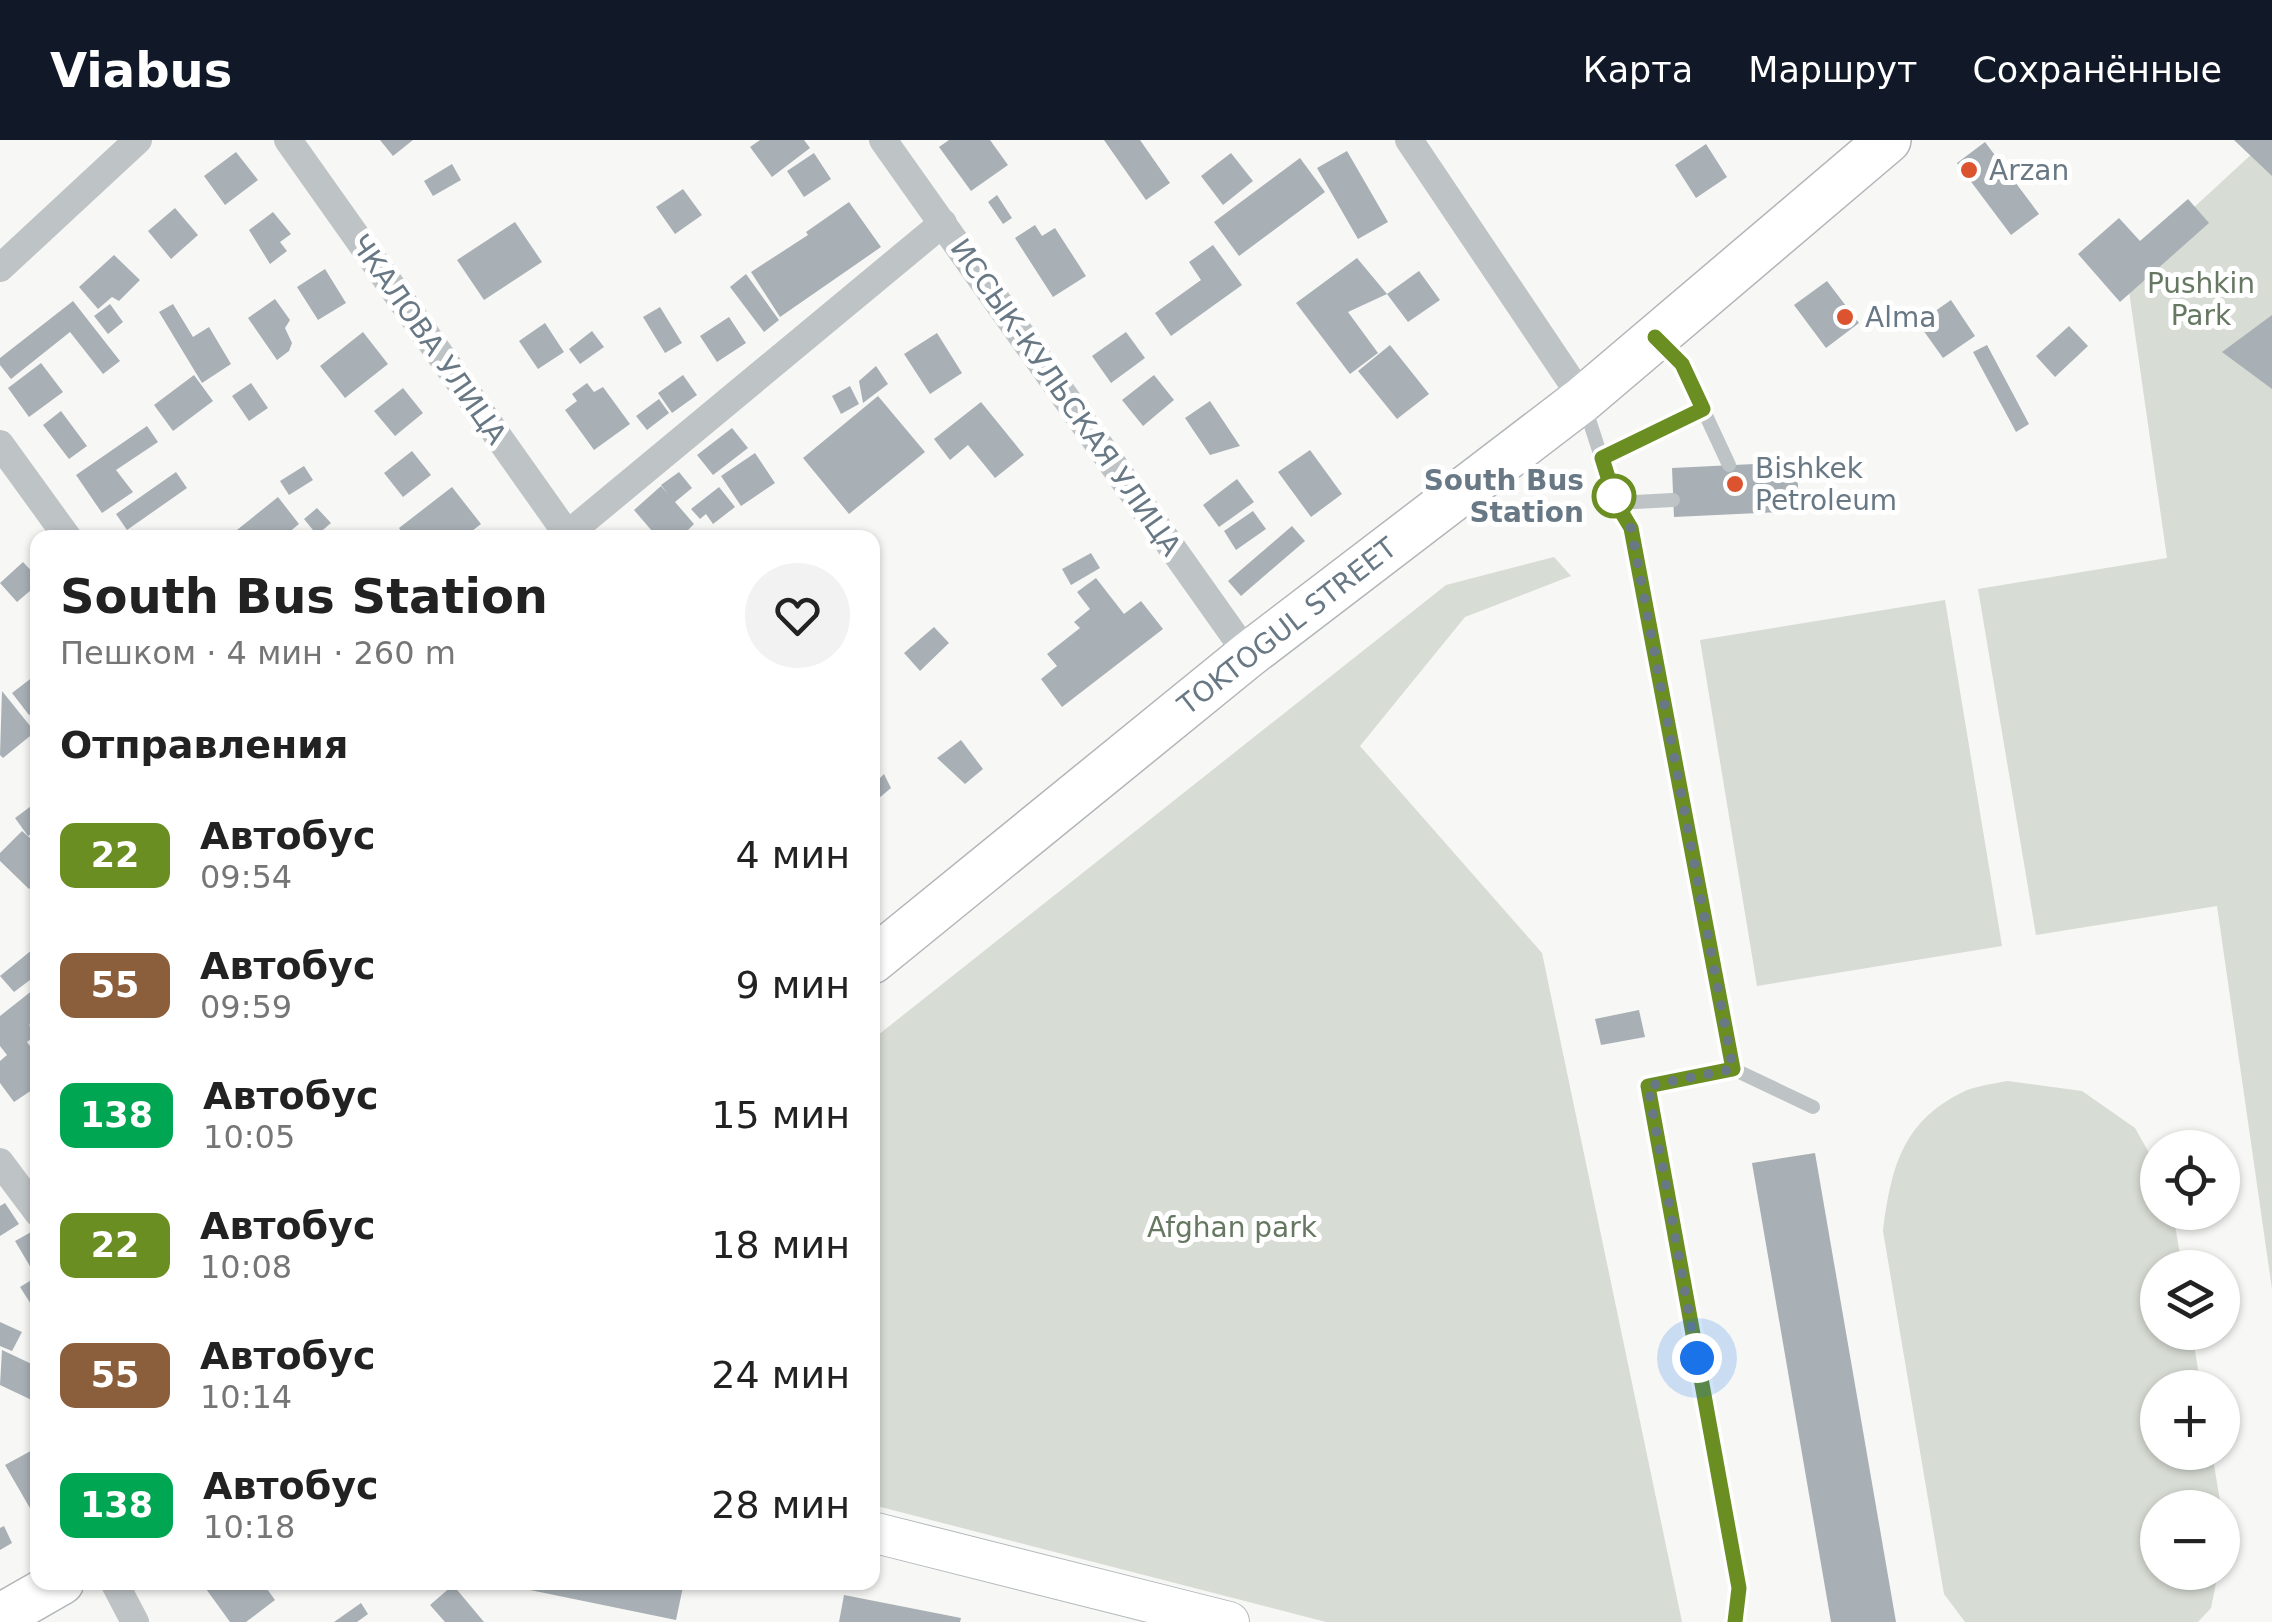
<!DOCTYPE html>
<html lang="ru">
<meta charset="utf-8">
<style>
:root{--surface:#fff;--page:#f2f2f2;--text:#222;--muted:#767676;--accent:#111827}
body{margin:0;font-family:"DejaVu Sans",sans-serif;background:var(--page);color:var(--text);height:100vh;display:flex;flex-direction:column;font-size:38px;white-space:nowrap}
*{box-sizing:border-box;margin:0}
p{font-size:32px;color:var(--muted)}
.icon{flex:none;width:55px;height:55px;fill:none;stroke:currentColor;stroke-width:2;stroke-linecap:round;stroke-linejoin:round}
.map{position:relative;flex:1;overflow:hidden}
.details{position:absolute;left:30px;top:390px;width:850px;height:1060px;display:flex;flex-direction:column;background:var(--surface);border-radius:20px;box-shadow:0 2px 8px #0004}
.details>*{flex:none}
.badge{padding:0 20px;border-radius:15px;font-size:35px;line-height:65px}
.controls{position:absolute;left:2140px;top:990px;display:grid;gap:20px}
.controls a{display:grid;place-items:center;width:100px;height:100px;border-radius:50%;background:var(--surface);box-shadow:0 2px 8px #0004;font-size:50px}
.you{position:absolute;width:50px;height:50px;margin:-25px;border:8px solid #fff;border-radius:50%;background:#1a73e8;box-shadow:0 0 0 15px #1a73e833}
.map>.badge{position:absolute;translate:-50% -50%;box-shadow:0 0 0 5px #fff}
h2{padding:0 30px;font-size:38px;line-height:90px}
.round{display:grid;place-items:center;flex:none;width:105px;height:105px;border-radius:52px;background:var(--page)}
.overview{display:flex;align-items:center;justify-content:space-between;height:170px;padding:0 30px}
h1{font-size:48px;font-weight:700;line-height:75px}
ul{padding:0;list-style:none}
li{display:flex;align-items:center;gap:30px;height:130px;padding:0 30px}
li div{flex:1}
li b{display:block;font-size:38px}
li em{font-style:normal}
li .badge{min-width:110px;font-weight:700;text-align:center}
header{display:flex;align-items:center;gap:60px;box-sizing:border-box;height:140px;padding:0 50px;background:var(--accent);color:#fff}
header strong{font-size:48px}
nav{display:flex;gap:55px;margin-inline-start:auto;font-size:35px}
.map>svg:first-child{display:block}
</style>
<header>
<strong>Viabus</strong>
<nav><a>Карта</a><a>Маршрут</a><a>Сохранённые</a></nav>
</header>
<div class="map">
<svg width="2272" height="1482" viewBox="0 0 2272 1482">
<rect width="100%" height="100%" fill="#f7f7f5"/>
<path fill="#d7dcd4" d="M2267,0h5v1149l-55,-383 -181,29 -58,-346 189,-31 -41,-288z
M1554,417l17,19 -106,41 -105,129 182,207 140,669h-356l-453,-117v-466l573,-454z
M1945,460l57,346 -245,40 -57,-346z
M2007,941l75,10 53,37 22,39 1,45 15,1 9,54 -24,1v64l34,1 9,54 -43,1v64l54,1 9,54 -63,1v64l60,1 -7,35 -13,14h-233l-21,-28 -61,-363c8,-61 18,-108 78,-138 13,-7 32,-9 46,-12z"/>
<path fill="#a8b0b5" d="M380,0h33l-20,16z
M760,0h44l6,8 -38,29 -22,-30z
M949,0h41l18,25 -37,26 -32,-44z
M1104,0h36l30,43 -24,17z
M2234,0h38v36z
M1985,2l54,72 -28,21 -54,-72z
M1706,4l21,33 -31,21 -21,-33z
M1347,11l41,71 -30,17 -41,-71z
M236,12l22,28 -33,25 -21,-29z
M814,13l17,26 -27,18 -17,-26z
M1231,13l22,28 -30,24 -22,-29z
M1300,18l25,34 -86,64 -25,-34z
M452,24l9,16 -28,16 -9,-15z
M683,49l19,26 -27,19 -19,-27z
M997,55l15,23 -9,6 -15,-22z
M2188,59l21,24 -89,79 -42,-48 41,-36 21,23z
M849,62l32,45 -101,70 -29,-45 57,-37 -2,-3z
M175,68l23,27 -27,24 -23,-28z
M273,72l18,22 -11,8 7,9 -17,13 -21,-34z
M515,82l27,40 -58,38 -27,-40z
M1035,85l7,11 13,-8 31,48 -33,21 -38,-59z
M1213,105l29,40 -71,51 -16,-23 46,-33 -12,-18z
M114,115l26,25 -21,21 -7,-4 -14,12 -19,-22z
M1357,118l30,36 -39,18 30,41 -28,21 -54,-71z
M325,129l21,34 -28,17 -21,-33z
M1419,131l21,29 -32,22 -21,-28z
M746,134l33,46 -15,12 -34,-45z
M1827,141l32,42 -33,25 -32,-43z
M275,159l15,21 -5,8 7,15 -3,8 -12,9 -29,-42z
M1951,160l24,36 -32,22 -25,-35z
M73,161l47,60 -17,13 -33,-42 -59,47 -11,-14v-7z
M110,164l13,18 -15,12 -14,-18z
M173,164l20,33 16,-10 22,37 -29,19 -43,-71z
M660,167l22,36 -17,10 -22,-36z
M2272,175v74l-50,-37z
M729,177l17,26 -29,19 -17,-26z
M545,183l19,29 -26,17 -19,-28z
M2069,186l19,20 -33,31 -19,-21z
M592,191l12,16 -24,17 -11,-15z
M363,192l25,32 -43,34 -25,-32z
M1126,192l19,26 -34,25 -19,-27z
M937,193l25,40 -32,21 -26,-40z
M1390,205l39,49 -32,25 -39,-48z
M1987,205l42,79 -13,8 -43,-80z
M41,223l22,29 -34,25 -21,-29z
M876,226l12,18 -25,19 -4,-22z
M194,235l19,26 -40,30 -19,-26z
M683,235l14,20 -25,18 -14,-20z
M1154,235l20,25 -31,26 -21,-26z
M251,243l17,25 -19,13 -17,-25z
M587,243l7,9 9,-5 27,37 -36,26 -29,-40 12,-9 -5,-7z
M850,246l9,18 -18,10 -9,-18z
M403,248l20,25 -28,23 -21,-25z
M878,256l47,56 -76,62 -46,-56z
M659,259l10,14 -22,17 -11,-14z
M1210,261l30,45 -30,9 -25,-37z
M981,262l43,53 -29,23 -27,-33 -18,15 -16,-21z
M61,271l26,35 -18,13 -26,-34z
M147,286l11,16 -42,28 17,22 -31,21 -26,-38z
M732,288l16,20 -35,27 -16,-20z
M1310,310l32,44 -31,23 -33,-45z
M412,311l19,24 -28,22 -19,-24z
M755,313l20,30 -34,23 -20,-30z
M1797,322l2,49 -125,6 -2,-49z
M304,326l9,14 -24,15 -9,-14z
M176,332l11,16 -60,42 -11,-16z
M679,332l13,16 -17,14 19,22 -14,14h-22l-24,-28 27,-24 7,8 -7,-9z
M1237,339l17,23 -35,25 -16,-22z
M452,347l29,37 -18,14h-57l-7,-10z
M719,347l16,20 -22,17 -7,-10 -6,5 -9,-10z
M278,357l21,27 -17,14h-55z
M317,368l14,15 -14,12 -13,-16z
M1253,371l13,18 -30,21 -12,-19z
M1292,386l13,15 -64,55 -13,-15z
M1091,413l9,15 -29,17 -9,-16z
M23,422l15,16v6l-21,18 -17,-19z
M1096,438l28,36 17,-13 22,28 -101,78 -21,-28 16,-13 -10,-12 33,-26 -6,-6 16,-13 -13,-17z
M934,487l15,16 -29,28 -16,-18z
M38,533v35l-9,7 -17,-22z
M2,551l33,41 -32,26 -3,-3z
M961,600l22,29 -18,15 -28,-26z
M884,634l7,14 -19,16v-18z
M38,661v28l-10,7 -13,-18z
M22,691l16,14v35l-9,9 -29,-28v-8z
M38,805v29l-24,18 -14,-16z
M38,846v32l-9,7 8,9 -10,8 11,15v29l-24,16 -14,-19v-22l7,-6 -7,-9v-30z
M1639,870l6,27 -44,8 -6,-26z
M1815,1013l81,469h-65l-79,-459z
M5,1063l14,21 -19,12v-30z
M33,1091l5,7v32l-4,3 -19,-32z
M38,1136v39l-18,-28z
M0,1182l22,10 -10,19 -12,-5z
M2,1210l36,17v36l-38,-18z
M38,1307v75l-33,-57z
M4,1386l8,17 -12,7v-22z
M201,1442h61l13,18 -29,22h-16z
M491,1442h193l-8,38z
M453,1445l31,37h-39l-15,-17z
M844,1455l117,23 -1,4h-121z
M361,1463l7,11 -11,8h-23z"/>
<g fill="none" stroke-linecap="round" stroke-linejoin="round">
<g stroke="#b1b7bb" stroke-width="42">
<path id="secondary" d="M872,1392l357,90"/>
</g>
<g stroke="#b2b6b9" stroke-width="48">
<path id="trunk" d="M872,821l376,-306 335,-256 305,-259
M0,1477l61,-35"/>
</g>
<path stroke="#bec3c6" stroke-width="14" d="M1659,201l23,23 47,101
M1584,264l32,99 15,25 102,541
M1602,318l101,-49
M1616,363l57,-3
M1735,1482l4,-34 -91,-502 85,-17 80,38"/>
<path stroke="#bec3c6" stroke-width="28" d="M288,0l282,398
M883,0l365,515
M1409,0l174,259
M0,128l138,-128
M0,304l68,94
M568,394l375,-311
M0,1022l38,51
M114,1442l21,40"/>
<use href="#secondary" stroke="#fff" stroke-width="40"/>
<use href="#trunk" stroke="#fff" stroke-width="45"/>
</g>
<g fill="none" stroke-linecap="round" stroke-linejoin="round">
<g stroke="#fff" stroke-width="22">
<path id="line" d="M1655,197l27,27 21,45 -101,49 14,45 15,25 102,541 -85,17 91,502 -4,34"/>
</g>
<use href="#line" stroke="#6b8e23" stroke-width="15"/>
<path stroke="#687884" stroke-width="10" stroke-dasharray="0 18" d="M1614,356l17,32 102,541 -85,17 49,272"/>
</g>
<g fill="#dc5330" stroke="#fff" stroke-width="4">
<circle cx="1969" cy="30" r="10"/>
<circle cx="1845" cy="177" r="10"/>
<circle cx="1735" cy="344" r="10"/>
</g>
<circle fill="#fff" stroke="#6b8e23" stroke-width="5" cx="1614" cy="356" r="20"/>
<g text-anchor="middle" stroke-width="10" stroke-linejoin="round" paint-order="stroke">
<g font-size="28" fill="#687884" stroke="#fff" text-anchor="start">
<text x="1989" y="40">Arzan</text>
<text x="1865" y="187">Alma</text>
<text x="1755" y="338">Bishkek<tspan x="1755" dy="32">Petroleum</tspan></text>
</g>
<g font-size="28" fill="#667762" stroke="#fff">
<text x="2201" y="153">Pushkin<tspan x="2201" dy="32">Park</tspan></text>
<text x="1232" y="1097">Afghan park</text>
</g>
<g font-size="28" fill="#687884" stroke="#fff">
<text transform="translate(429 199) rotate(55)" y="10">ЧКАЛОВА УЛИЦА</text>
<text transform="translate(1066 257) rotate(55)" y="10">ИССЫК-КУЛЬСКАЯ УЛИЦА</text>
<text transform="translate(1287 486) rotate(-38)" y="10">TOKTOGUL STREET</text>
</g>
<g font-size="28" font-weight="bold" fill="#687884" stroke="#fff" text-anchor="end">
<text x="1584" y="350">South Bus<tspan x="1584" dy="32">Station</tspan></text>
</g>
</g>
</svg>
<div class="controls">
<a><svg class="icon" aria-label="locate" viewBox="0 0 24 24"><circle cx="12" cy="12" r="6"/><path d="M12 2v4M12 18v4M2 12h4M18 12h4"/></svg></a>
<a><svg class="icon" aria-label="layers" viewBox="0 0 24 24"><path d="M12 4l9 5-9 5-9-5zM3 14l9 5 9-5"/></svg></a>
<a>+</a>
<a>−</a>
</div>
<div class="you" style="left:1697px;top:1218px"></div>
<section class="details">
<div class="overview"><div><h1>South Bus Station</h1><p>Пешком · 4 мин · 260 m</p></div><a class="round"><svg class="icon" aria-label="heart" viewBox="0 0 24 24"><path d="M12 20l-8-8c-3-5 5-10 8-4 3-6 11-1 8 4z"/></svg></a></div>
<h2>Отправления</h2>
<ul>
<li><span class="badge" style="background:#6b8e23;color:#fff">22</span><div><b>Автобус</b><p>09:54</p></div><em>4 мин</em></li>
<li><span class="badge" style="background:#8b5e3c;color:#fff">55</span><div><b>Автобус</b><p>09:59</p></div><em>9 мин</em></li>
<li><span class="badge" style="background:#00a651;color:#fff">138</span><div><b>Автобус</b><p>10:05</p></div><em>15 мин</em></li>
<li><span class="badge" style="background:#6b8e23;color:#fff">22</span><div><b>Автобус</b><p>10:08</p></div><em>18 мин</em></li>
<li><span class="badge" style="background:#8b5e3c;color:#fff">55</span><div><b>Автобус</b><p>10:14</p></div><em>24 мин</em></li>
<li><span class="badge" style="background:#00a651;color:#fff">138</span><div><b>Автобус</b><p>10:18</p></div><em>28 мин</em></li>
</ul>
</section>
</div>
